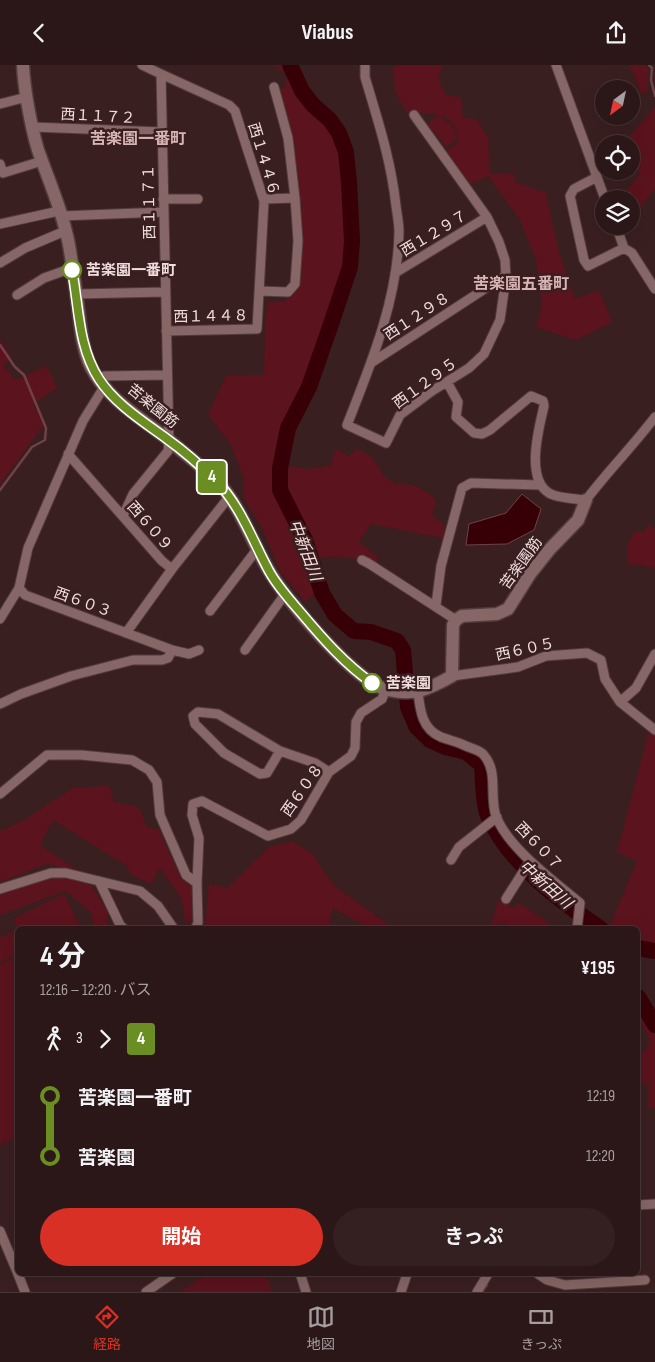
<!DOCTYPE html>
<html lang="ja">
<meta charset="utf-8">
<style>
:root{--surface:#2c1718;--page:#342021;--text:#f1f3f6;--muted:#a69fa2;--line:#483637;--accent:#d93025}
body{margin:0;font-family:"Sofia Sans Condensed","Noto Sans JP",sans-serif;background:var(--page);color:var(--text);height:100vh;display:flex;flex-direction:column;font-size:19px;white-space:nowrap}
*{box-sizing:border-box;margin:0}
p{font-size:16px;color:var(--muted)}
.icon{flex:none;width:28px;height:28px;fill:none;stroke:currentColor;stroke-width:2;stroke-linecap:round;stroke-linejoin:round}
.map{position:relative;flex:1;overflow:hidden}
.side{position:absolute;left:15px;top:861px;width:625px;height:350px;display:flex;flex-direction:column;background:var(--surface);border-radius:8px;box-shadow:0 5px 20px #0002,0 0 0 1px var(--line)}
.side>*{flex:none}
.badge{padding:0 10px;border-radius:4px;font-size:18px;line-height:32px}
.needle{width:32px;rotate:213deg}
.buttons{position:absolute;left:595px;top:15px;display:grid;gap:10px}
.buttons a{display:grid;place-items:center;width:45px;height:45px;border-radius:50%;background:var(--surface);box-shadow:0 5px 20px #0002,0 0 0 1px var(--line);font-size:25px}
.map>.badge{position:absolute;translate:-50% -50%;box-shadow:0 0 0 2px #fff}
.legs{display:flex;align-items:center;gap:8px;height:55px;padding:0 25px;font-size:16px}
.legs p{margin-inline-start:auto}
.overview{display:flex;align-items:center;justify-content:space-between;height:85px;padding:0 25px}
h1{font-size:28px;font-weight:700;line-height:38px}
.button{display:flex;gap:10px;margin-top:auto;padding:10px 25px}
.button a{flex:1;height:58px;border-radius:30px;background:var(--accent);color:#fff;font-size:20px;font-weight:700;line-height:58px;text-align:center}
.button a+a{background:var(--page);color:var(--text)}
ul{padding:0 25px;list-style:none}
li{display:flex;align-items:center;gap:18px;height:60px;font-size:19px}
li i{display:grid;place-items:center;width:8px;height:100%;margin:0 6px;background:currentColor}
li i::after{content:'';width:12px;height:12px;margin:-6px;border:4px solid;border-radius:50%;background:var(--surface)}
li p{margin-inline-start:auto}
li:first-child i{background:linear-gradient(#0000 50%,currentColor 0)}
li:last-child i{background:linear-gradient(currentColor 50%,#0000 0)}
header{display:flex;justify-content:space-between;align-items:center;height:65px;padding:0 25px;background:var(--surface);font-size:22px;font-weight:700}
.menu{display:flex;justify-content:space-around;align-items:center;height:70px;border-top:1px solid var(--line);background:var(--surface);font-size:14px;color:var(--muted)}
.menu a{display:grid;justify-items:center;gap:2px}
.menu .active{color:var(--accent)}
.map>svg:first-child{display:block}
</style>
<header><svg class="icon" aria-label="back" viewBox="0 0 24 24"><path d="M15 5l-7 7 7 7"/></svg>Viabus<svg class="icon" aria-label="share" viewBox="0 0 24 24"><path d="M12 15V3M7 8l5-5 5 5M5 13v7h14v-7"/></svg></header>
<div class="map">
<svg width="655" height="1227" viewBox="0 0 655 1227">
<rect width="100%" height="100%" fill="#3a1f20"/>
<path fill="#5b131d" d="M273,0h14c5,15 11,34 23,45 10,10 20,16 27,28l9,95 -3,38 -18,57 -7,52 -9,25 -27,26 -4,50 9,2 2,-17 19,3 22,-3 6,-17 13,7 8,-7 14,7 13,20 12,8 18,1 17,10 5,6 -4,15 13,9 -2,13 -72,-14 -12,18 18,14 1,8c-25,-7 -40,-9 -65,-6l3,35 -10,9 -25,-29 -19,-45 -18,-29v-20l-13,-34 -23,-31 18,-38 38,-1 1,-52 3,-21h16l14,-19 -3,-109 -18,-79 9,-11 1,-11z
M393,0h50l-5,12 7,17 16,4 2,20 13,1 12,18 2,37 24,-1 1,9 31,11c7,37 15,71 29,106l24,-9 13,32 -36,18 -40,-13 6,-20 -6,-47 -16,-40 -32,-44 -20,9 -22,-34 12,-8c1,-32 -27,-30 -51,-30l-12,-22z
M628,0h17l3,4v22l-7,3 -9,-25z
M655,42v82l-24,29v-19h-10l19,-25 -9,-12v-18h-8z
M438,50c10,7 19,12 18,25l-10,7 -12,-16 -4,3 -6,-7z
M0,274l12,19 -9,7 12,15 32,-14 10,22 -24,16 12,19 -45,61z
M649,459l6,5v39l-18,-4 -8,2 -2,-21 8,-14 9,1z
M649,666l6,4v221l-17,-3v-24h-25l-3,-3 27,-65 -20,-9z
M109,721l5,16 25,5 8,20 12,3 22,48 12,9 -1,34 -6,3 -5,-26 -21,-30 -9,16 -21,-10 -3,-8 -74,-46 -13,25 39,26 -32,-7 -47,18v-51l24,-11 49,-32z
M292,776l22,14 9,16 13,16 59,42h-24l-38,-21 -5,21h-61l-10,-3h-52l4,-42 19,4 41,-41z
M53,811l22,3 17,7 15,24 1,19h-14l-3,-17 -26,-21 -65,24v-20z
M64,829l15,31 -9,4h-52l-5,-10z
M498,836l7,2 8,5 6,-5 29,19 -1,7h-39l-1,-5 -16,1z
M17,865v24l-17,9v-25z
M17,891v181l-15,7h-2v-179z
M638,939l17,26v78h-7l1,-23 -11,-3v-29l8,-3 4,-10 -12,-23z
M207,1209h59l6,18h-93z"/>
<path fill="#370007" stroke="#6e4247" d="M522,429l19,15 -7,21 -27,14 -41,1 3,-21 37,-11z"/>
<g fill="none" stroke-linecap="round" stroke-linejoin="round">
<path stroke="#6e4247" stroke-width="2.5" d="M649,0l3,3 -1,12 4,16
M0,280l15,22 9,8 22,53 -1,12 -13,7 -32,43
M482,1227l5,-7"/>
<path stroke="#370007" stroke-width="16" d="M290,0l12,26 11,14 17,15 9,13 7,19 3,30 3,59 -2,26 -20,60 -21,60 -21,41 -8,40v22l25,50 17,53 13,22 19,16 17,1 26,9 6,9 5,57 8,19 14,14 15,7 21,5 16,13c1,13 1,42 7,53 22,47 70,82 112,111
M638,883l17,3
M638,932l17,28"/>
<g stroke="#523b3c" stroke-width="11">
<path id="street" d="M365,0v12c13,44 26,83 31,129 1,8 3,17 3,26 -1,67 -28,132 -52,193l39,18 14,-28 32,-24 37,-23 15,-14 16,-34 6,-43 -1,-17 -6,-18 -12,-25 -73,-102
M556,0l49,134
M161,9l68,31 6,6 29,90 -7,128 -91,2
M274,22l14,51 7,60
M0,39l27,-7
M33,62l129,5
M0,99l3,9 39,-12
M597,112l-23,12 -4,7 14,64 4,6 36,-18
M163,134h35
M61,151l102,-4
M0,159l59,-13
M616,161l8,22 8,5 23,36
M0,198l25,-15 40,-17
M395,208l92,-56
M259,226l29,1 7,-8 3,-43 -3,-43 -31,1
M76,229l89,-2
M17,230l27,-17 28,-10
M371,298l135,-88
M98,314l6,-3 63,-1
M447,317l11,20 -2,15 18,16 8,1 8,-4 41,-34 12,5 1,5c-5,22 -19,72 5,87 7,5 28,6 37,7 22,-29 47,-54 69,-83
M68,389l94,107 10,8 57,-72
M123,451l10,-22 35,-43 1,-10 -8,-367 -19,-9
M362,495l6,3 88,57
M436,540l5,-39 21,-78 9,-5 68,2
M210,546l48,-63
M0,554l19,-31
M126,568l46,-64
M172,585l17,4 10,-4
M245,585l40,-56
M452,611l66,-9 28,-11 41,-3 14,7 4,19 15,23 35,28
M418,627c2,18 4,37 23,45 8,3 17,5 25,9 5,2 13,4 17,8 16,17 6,42 13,62 12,32 58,65 84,87l-3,26
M620,637l16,-14 19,-34
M0,639l21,-10 50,-18 62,-16h29l6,-2 4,-8 -147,-55 -6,-7 9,-40 55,-127 21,-34
M280,686l-13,22 -7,1 -36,-21 -29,-29 -2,-8 5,-4 20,2 62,37 35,12 14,9
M0,729l47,-39h34l51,5 17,10 8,12 3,33 26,60 11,8 1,40 -3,6
M451,795l8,-13 38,-30
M99,816l21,44 4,4
M197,818l2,-45 -7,-23 1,-11 9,-3 66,35 23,-7 10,-9 28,-48 22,-16 4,-8 1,-26 5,-9 21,-14 4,-10
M0,824l51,-16h15l74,18 18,15 16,23
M506,834l24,-38
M638,1140l17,-1
M0,1166l18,43
M18,1209l7,18
M538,1209l9,6 18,5 80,-5
M301,1211l5,16
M146,1227l26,-18
M401,1227l6,-18
M477,1227l11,-18"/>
</g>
<g stroke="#523b3c" stroke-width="15">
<path id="secondary" d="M23,0c1,24 8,62 15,85 11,31 25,63 31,95 4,23 7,46 10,70 2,17 4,35 12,52 16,32 50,51 78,73 15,13 32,26 47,40 24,25 35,60 52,89 16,29 87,112 117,120 28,8 44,0 67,-13l1,-51 3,-5 6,-4 35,-2 11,-5 22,-35 20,-25 28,-29 8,-20"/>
</g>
<use href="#street" stroke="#866666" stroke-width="9"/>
<use href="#secondary" stroke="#866666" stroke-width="12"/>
</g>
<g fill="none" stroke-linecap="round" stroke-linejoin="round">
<g stroke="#fff" stroke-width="11">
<path id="line-1" d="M72,205c7,36 6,77 27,109 16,25 45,43 68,60 17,12 34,27 49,42 24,24 36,58 52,88 8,16 22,31 34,45 21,25 43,50 70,69"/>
</g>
<use href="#line-1" stroke="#6b8e23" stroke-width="8"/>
</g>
<g fill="#fff" stroke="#6b8e23" stroke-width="2.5">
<circle cx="72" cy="205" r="9"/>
<circle cx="372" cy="618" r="9"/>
</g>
<g text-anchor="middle" stroke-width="5" stroke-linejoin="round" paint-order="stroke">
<g font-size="15" fill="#efdcdc" stroke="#3a1f20">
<text transform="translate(98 51) rotate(3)" y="5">西１１７２</text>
<text transform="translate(264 94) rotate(73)" y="5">西１４４６</text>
<text transform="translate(149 137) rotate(-91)" y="5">西１１７１</text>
<text transform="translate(434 168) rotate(-31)" y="5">西１２９７</text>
<text transform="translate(211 251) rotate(-1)" y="5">西１４４８</text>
<text transform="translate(417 251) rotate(-33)" y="5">西１２９８</text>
<text transform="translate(425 318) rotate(-36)" y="5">西１２９５</text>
<text transform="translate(153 341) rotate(39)" y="5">苦楽園筋</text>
<text transform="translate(150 461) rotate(49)" y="5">西６０９</text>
<text transform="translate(521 498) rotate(-54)" y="5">苦楽園筋</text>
<text transform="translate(83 537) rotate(20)" y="5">西６０３</text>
<text transform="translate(525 584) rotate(-12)" y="5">西６０５</text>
<text transform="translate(302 725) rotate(-55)" y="5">西６０８</text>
<text transform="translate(539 781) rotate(46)" y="5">西６０７</text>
</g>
<g font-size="15" font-weight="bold" fill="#efdcdc" stroke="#3a1f20" text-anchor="start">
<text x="86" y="210">苦楽園一番町</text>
<text x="386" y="623">苦楽園</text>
</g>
<g font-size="16" font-weight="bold" fill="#d8b4b4" stroke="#3a1f20">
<text x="138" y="79">苦楽園一番町</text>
<text x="521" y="224">苦楽園五番町</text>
</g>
<g font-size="16" font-style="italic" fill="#f7dddd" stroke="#3a1f20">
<text transform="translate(306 485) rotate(69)" y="6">中新田川</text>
<text transform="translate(546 819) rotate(41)" y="6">中新田川</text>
</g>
</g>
</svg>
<div class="buttons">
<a><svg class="needle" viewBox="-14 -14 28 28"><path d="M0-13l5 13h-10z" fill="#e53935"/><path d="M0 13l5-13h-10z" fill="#a69fa2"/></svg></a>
<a><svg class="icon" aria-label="locate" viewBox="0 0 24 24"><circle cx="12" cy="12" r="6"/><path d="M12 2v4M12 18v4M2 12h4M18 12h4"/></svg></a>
<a><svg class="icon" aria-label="layers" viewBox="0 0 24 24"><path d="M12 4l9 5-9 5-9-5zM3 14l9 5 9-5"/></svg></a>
</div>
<b class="badge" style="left:212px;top:412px;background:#6b8e23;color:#fff">4</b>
<section class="side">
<div class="overview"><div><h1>4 分</h1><p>12:16 – 12:20 · バス</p></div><b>¥195</b></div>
<div class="legs"><svg class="icon" aria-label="walk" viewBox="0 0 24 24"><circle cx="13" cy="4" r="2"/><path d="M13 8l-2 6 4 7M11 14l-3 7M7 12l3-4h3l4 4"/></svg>3<svg class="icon" aria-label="forward" viewBox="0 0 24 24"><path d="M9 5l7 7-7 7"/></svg><b class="badge" style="background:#6b8e23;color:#fff">4</b></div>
<ul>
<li><i style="color:#6b8e23"></i><b>苦楽園一番町</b><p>12:19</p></li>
<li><i style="color:#6b8e23"></i><b>苦楽園</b><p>12:20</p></li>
</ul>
<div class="button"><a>開始</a><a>きっぷ</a></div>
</section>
</div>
<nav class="menu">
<a class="active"><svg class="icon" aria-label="directions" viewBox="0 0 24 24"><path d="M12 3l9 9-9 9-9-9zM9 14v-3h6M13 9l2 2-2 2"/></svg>経路</a>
<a><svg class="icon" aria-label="map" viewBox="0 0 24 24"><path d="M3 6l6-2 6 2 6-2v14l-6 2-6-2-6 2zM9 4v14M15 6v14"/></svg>地図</a>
<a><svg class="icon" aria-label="tickets" viewBox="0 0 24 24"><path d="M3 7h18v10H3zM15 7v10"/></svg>きっぷ</a>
</nav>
